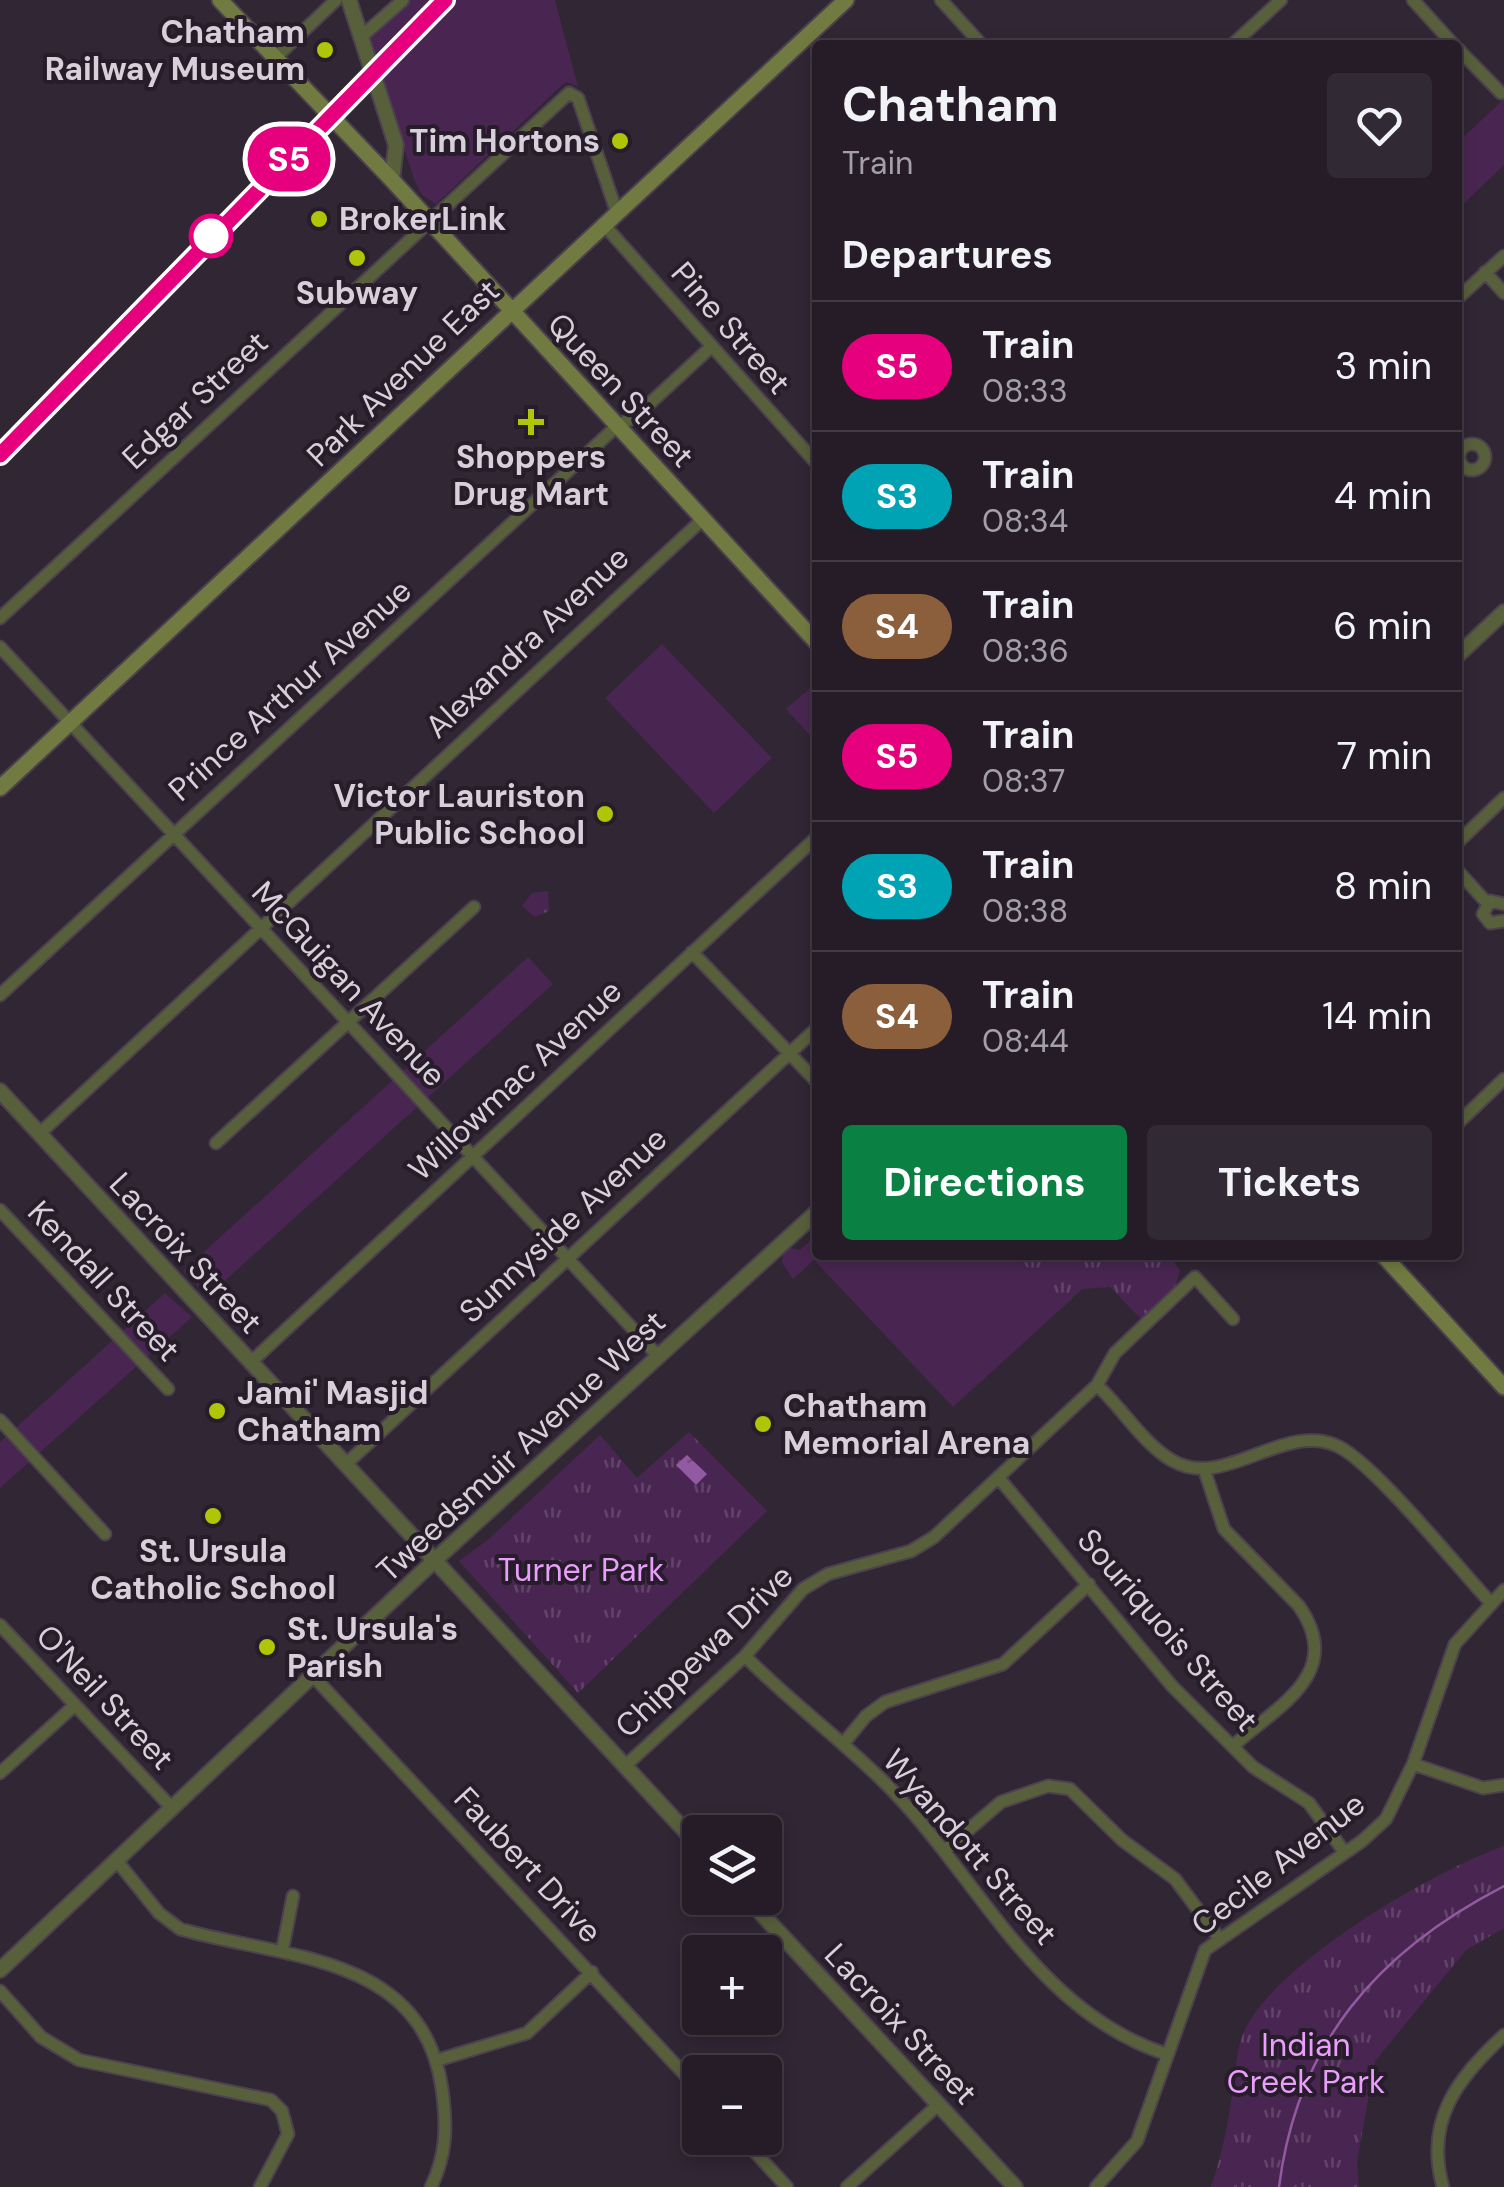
<!DOCTYPE html>
<meta charset="utf-8">
<style>
:root{--surface:#251c27;--page:#312933;--text:#f1f3f6;--muted:#a3a1a7;--line:#423a44;--accent:#0b8043}
body{margin:0;font-family:"DM Sans",sans-serif;background:var(--page);color:var(--text);height:100vh;display:flex;flex-direction:column;font-size:38px;white-space:nowrap}
*{box-sizing:border-box;margin:0}
p{font-size:32px;color:var(--muted)}
.icon{flex:none;width:55px;height:55px;fill:none;stroke:currentColor;stroke-width:2;stroke-linecap:round;stroke-linejoin:round}
.map{position:relative;flex:1;overflow:hidden}
.sheet{position:absolute;left:812px;top:40px;width:650px;height:1220px;display:flex;flex-direction:column;background:var(--surface);border-radius:10px;box-shadow:0 5px 15px #0003,0 0 0 2px var(--line)}
.sheet>*{flex:none}
.badge{padding:0 20px;border-radius:32px;font-size:35px;line-height:65px}
.fabs{position:absolute;left:682px;top:1815px;display:grid;gap:20px}
.fabs a{display:grid;place-items:center;width:100px;height:100px;border-radius:10px;background:var(--surface);box-shadow:0 5px 15px #0003,0 0 0 2px var(--line);font-size:50px}
.map>.badge{position:absolute;translate:-50% -50%;box-shadow:0 0 0 5px #fff}
h2{padding:0 30px;font-size:38px;line-height:90px}
.round{display:grid;place-items:center;flex:none;width:105px;height:105px;border-radius:10px;background:var(--page)}
.overview{display:flex;align-items:center;justify-content:space-between;height:170px;padding:0 30px}
h1{font-size:48px;font-weight:700;line-height:75px}
.cta{display:flex;gap:20px;margin-top:auto;padding:20px 30px}
.cta a{flex:1;height:115px;border-radius:10px;background:var(--accent);color:#fff;font-size:40px;font-weight:700;line-height:115px;text-align:center}
.cta a+a{background:var(--page);color:var(--text)}
ul{padding:0;list-style:none}
li{display:flex;align-items:center;gap:30px;height:130px;padding:0 30px;border-top:2px solid var(--line)}
li div{flex:1}
li b{display:block;font-size:38px}
li em{font-style:normal}
li .badge{min-width:110px;font-weight:700;text-align:center}
.map>svg:first-child{display:block}
</style>
<div class="map">
<svg width="1504" height="2187" viewBox="0 0 1504 2187">
<defs>
<pattern id="park-tufts" width="24" height="20" patternUnits="userSpaceOnUse" patternTransform="scale(2.5)"><rect width="24" height="20" fill="#492651"/><path d="M3 7l-1-3M5 7V3M7 7l1-3M15 17l-1-3M17 17v-4M19 17l1-3" fill="none" stroke="#624469"/></pattern>
<pattern id="water-ripples" width="26" height="14" patternUnits="userSpaceOnUse" patternTransform="scale(2.5)"><rect width="26" height="14" fill="#925aa0"/><path d="M2 4q2-2 4 0t4 0M15 11q2-2 4 0t4 0" fill="none" stroke="#714f7a"/></pattern>
</defs>
<rect width="100%" height="100%" fill="#312634"/>
<path fill="#492651" d="M401,0h41l-65,66 -7,-32z
M456,0h99l23,87 -11,-5 -6,4 -125,118 -14,-9 -7,-13 -35,-107z
M1504,99v66l-46,44v-67z
M662,644l110,114 -58,55 -109,-115z
M817,682v61l-31,-34z
M528,957l25,27 -345,312 -25,-25z
M817,1234l1,21h197l49,51 -111,101 -139,-147 -21,19 -11,-16 1,-9 7,-6 10,2z
M165,1293l27,24 -192,171v-46z"/>
<path fill="url(#park-tufts)" d="M548,891l1,20 -14,6 -13,-11 10,-13z
M1015,1255h153l12,15 -6,20 -32,30 -32,-33 -28,2 -18,17z
M689,1432l78,79 -189,182 -119,-132 30,-22 111,-104 37,43z
M1504,1846v82l-38,22 -91,111 -18,101 2,25h-148c11,-32 17,-63 22,-97 3,-17 3,-37 9,-53 25,-70 193,-167 262,-191z"/>
<path fill="url(#water-ripples)" d="M687,1455l20,19 -11,11 -20,-20z"/>
<g fill="none" stroke-linecap="round" stroke-linejoin="round">
<path stroke="#925aa0" stroke-width="2.5" d="M1279,2187c18,-144 99,-236 225,-301"/>
<g stroke="#4c414e" stroke-width="15">
<path id="minor" d="M941,0l41,45
M1413,0l41,45
M361,37l42,-37
M1232,45l49,-45
M1458,49l43,44
M275,58l61,-58
M605,226l213,239
M1485,272l19,21
M1458,298l46,-42
M1459 457a13 13 0 1 1 26 0a13 13 0 1 1-26 0Z
M0,618l569,-525 9,5 39,115
M0,647l659,710
M1458,842l46,-44
M1458,871l29,32
M1504,904l-14,-3 -7,13 7,9 14,-2
M692,952l126,131
M0,995l618,-570 17,-8 76,-70
M1458,1123l46,-44
M39,1134l664,-615
M216,1143l258,-236
M0,1210l168,179
M250,1363l568,-527
M1097,1385c25,23 47,60 76,76 51,29 109,-38 162,-16 35,13 124,124 155,157
M0,1420l105,114
M346,1464l472,-437
M1204,1469l20,60 75,77c47,68 -22,100 -66,140
M998,1477l174,209 81,81 56,36 36,50
M0,1625l170,181
M745,1656c46,47 100,86 146,133 89,92 146,223 275,265
M314,1677l386,414
M843,1744l23,-28 19,-14 118,-38 86,-80
M1413,1764l70,24 21,-3
M625,1766l120,-110 58,-67 25,-15 83,-23 23,-14 163,-152 18,-32 80,-76 38,42
M0,1773l75,-68
M945,1850l56,-48 47,-16 22,3 52,51 53,39 44,59
M117,1861l42,52 21,16c104,30 243,24 262,160 5,36 5,65 -11,98
M282,1952l11,-56
M0,1991l41,46 38,23 192,40 11,11 6,23 -28,53
M438,2060l89,-27 65,-61
M742,2138l45,49
M847,2187l91,-82
M1096,2187l41,-46 68,-191 157,-109 24,-22 27,-55 42,-120 49,-54
M1443,2187c-19,-67 15,-109 61,-152"/>
</g>
<g stroke="#4c414e" stroke-width="18">
<path id="tertiary" d="M349,0l47,145 -4,35
M1458,655l46,-43
M0,1091l700,756
M747,1898l268,289
M0,1970l436,-411 382,-348"/>
</g>
<g stroke="#4c414e" stroke-width="19">
<path id="secondary" d="M220,0l172,180 426,464
M0,788l846,-788
M1383,1255l121,132"/>
</g>
<use href="#minor" stroke="#585f3b" stroke-width="11"/>
<use href="#tertiary" stroke="#585f3b" stroke-width="14"/>
<use href="#secondary" stroke="#717b41" stroke-width="15"/>
<g stroke="#b3abb5" stroke-width="6">
<path id="rail" d="M0,455l445,-455"/>
</g>
<use href="#rail" stroke="#271c2a" stroke-width="2.5" stroke-dasharray="8" stroke-linecap="butt"/>
</g>
<g fill="none" stroke-linecap="round" stroke-linejoin="round">
<g stroke="#fff" stroke-width="22">
<path id="line" d="M0,455l445,-455"/>
</g>
<use href="#line" stroke="#e6007e" stroke-width="15"/>
</g>
<g fill="#afc507" stroke="#271c2a" stroke-width="4">
<circle cx="325" cy="50" r="10"/>
<circle cx="620" cy="141" r="10"/>
<circle cx="319" cy="219" r="10"/>
<circle cx="357" cy="258" r="10"/>
<path d="M526 407h10v10h10v10h-10v10h-10v-10h-10v-10h10z"/>
<circle cx="605" cy="814" r="10"/>
<circle cx="217" cy="1411" r="10"/>
<circle cx="763" cy="1424" r="10"/>
<circle cx="213" cy="1516" r="10"/>
<circle cx="267" cy="1647" r="10"/>
</g>
<circle fill="#fff" stroke="#e6007e" stroke-width="5" cx="211" cy="236" r="20"/>
<g text-anchor="middle" stroke-width="8" stroke-linejoin="round" paint-order="stroke">
<g font-size="32" font-weight="bold" fill="#d7cfd9" stroke="#271c2a" text-anchor="start">
<text x="305" y="43" text-anchor="end">Chatham<tspan x="305" dy="37">Railway Museum</tspan></text>
<text x="600" y="152" text-anchor="end">Tim Hortons</text>
<text x="339" y="230">BrokerLink</text>
<text x="357" y="304" text-anchor="middle">Subway</text>
<text x="531" y="468" text-anchor="middle">Shoppers<tspan x="531" dy="37">Drug Mart</tspan></text>
<text x="585" y="807" text-anchor="end">Victor Lauriston<tspan x="585" dy="37">Public School</tspan></text>
<text x="237" y="1404">Jami' Masjid<tspan x="237" dy="37">Chatham</tspan></text>
<text x="783" y="1417">Chatham<tspan x="783" dy="37">Memorial Arena</tspan></text>
<text x="213" y="1562" text-anchor="middle">St. Ursula<tspan x="213" dy="37">Catholic School</tspan></text>
<text x="287" y="1640">St. Ursula's<tspan x="287" dy="37">Parish</tspan></text>
</g>
<g font-size="32" fill="#d7cfd9" stroke="#271c2a">
<text transform="translate(731 328) rotate(49)" y="11">Pine Street</text>
<text transform="translate(403 373) rotate(-44)" y="11">Park Avenue East</text>
<text transform="translate(621 390) rotate(47)" y="11">Queen Street</text>
<text transform="translate(195 400) rotate(-43)" y="11">Edgar Street</text>
<text transform="translate(527 642) rotate(-43)" y="11">Alexandra Avenue</text>
<text transform="translate(290 690) rotate(-42)" y="11">Prince Arthur Avenue</text>
<text transform="translate(349 984) rotate(47)" y="11">McGuigan Avenue</text>
<text transform="translate(515 1080) rotate(-43)" y="11">Willowmac Avenue</text>
<text transform="translate(563 1225) rotate(-43)" y="11">Sunnyside Avenue</text>
<text transform="translate(186 1253) rotate(47)" y="11">Lacroix Street</text>
<text transform="translate(104 1281) rotate(47)" y="11">Kendall Street</text>
<text transform="translate(521 1446) rotate(-43)" y="11">Tweedsmuir Avenue West</text>
<text transform="translate(1168 1630) rotate(49)" y="11">Souriquois Street</text>
<text transform="translate(704 1651) rotate(-44)" y="11">Chippewa Drive</text>
<text transform="translate(105 1697) rotate(47)" y="11">O'Neil Street</text>
<text transform="translate(970 1847) rotate(49)" y="11">Wyandott Street</text>
<text transform="translate(1278 1864) rotate(-38)" y="11">Cecile Avenue</text>
<text transform="translate(528 1865) rotate(47)" y="11">Faubert Drive</text>
<text transform="translate(901 2024) rotate(47)" y="11">Lacroix Street</text>
</g>
<g font-size="32" fill="#ea9efc" stroke="#271c2a">
<text x="581" y="1581">Turner Park</text>
<text x="1306" y="2056">Indian<tspan x="1306" dy="37">Creek Park</tspan></text>
</g>
</g>
</svg>
<div class="fabs">
<a><svg class="icon" aria-label="layers" viewBox="0 0 24 24"><path d="M12 4l9 5-9 5-9-5zM3 14l9 5 9-5"/></svg></a>
<a>+</a>
<a>−</a>
</div>
<b class="badge" style="left:289px;top:159px;background:#e6007e;color:#fff">S5</b>
<section class="sheet">
<div class="overview"><div><h1>Chatham</h1><p>Train</p></div><a class="round"><svg class="icon" aria-label="heart" viewBox="0 0 24 24"><path d="M12 20l-8-8c-3-5 5-10 8-4 3-6 11-1 8 4z"/></svg></a></div>
<h2>Departures</h2>
<ul>
<li><span class="badge" style="background:#e6007e;color:#fff">S5</span><div><b>Train</b><p>08:33</p></div><em>3 min</em></li>
<li><span class="badge" style="background:#00a3b4;color:#fff">S3</span><div><b>Train</b><p>08:34</p></div><em>4 min</em></li>
<li><span class="badge" style="background:#8b5e3c;color:#fff">S4</span><div><b>Train</b><p>08:36</p></div><em>6 min</em></li>
<li><span class="badge" style="background:#e6007e;color:#fff">S5</span><div><b>Train</b><p>08:37</p></div><em>7 min</em></li>
<li><span class="badge" style="background:#00a3b4;color:#fff">S3</span><div><b>Train</b><p>08:38</p></div><em>8 min</em></li>
<li><span class="badge" style="background:#8b5e3c;color:#fff">S4</span><div><b>Train</b><p>08:44</p></div><em>14 min</em></li>
</ul>
<div class="cta"><a>Directions</a><a>Tickets</a></div>
</section>
</div>
